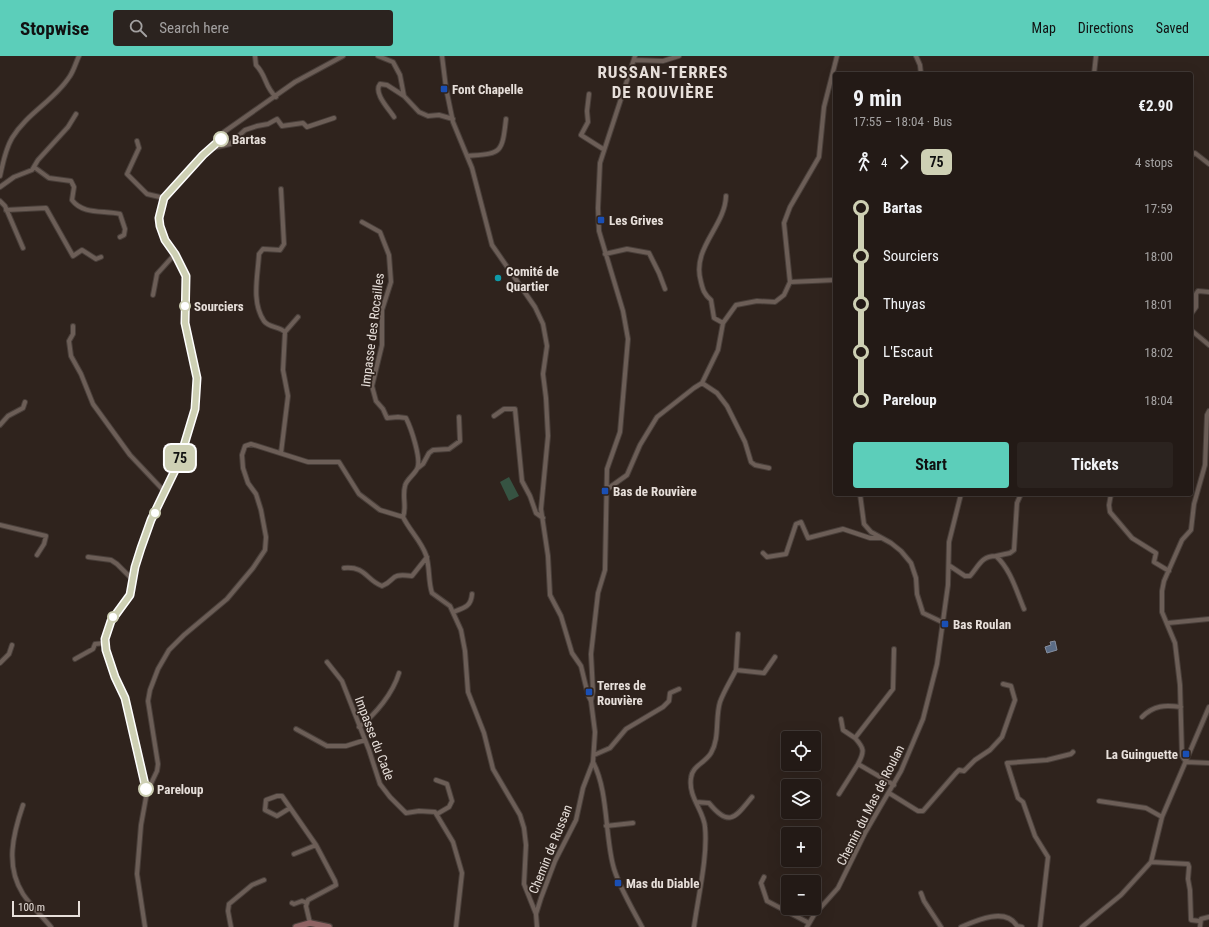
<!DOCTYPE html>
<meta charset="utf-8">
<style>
:root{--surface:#231a16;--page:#2b231f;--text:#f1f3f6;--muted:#a3a1a1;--line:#403835;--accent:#5cceba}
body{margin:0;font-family:"Roboto Condensed",sans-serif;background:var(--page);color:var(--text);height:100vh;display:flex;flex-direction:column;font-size:15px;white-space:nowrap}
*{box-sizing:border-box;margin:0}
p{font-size:13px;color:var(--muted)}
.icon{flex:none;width:22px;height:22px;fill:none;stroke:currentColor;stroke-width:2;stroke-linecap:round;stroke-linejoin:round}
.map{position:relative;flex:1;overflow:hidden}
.sheet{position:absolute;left:833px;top:16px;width:360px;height:424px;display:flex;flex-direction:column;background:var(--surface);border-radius:4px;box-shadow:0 4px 16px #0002,0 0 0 1px var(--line)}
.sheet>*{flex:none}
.badge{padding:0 8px;border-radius:6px;font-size:14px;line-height:26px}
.buttons{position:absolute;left:781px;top:675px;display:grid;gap:8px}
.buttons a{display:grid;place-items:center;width:40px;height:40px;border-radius:4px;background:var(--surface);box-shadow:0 4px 16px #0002,0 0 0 1px var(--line);font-size:20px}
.scale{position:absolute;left:12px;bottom:10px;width:68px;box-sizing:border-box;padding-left:4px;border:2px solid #e7dfda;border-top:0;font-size:11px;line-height:14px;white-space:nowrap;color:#e7dfda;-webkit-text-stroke:3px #2f231d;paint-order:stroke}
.map>.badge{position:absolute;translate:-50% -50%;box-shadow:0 0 0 2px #fff}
.legs{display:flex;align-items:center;gap:6px;height:44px;padding:0 20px;font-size:13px}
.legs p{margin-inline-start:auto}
.head{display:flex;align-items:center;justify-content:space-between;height:68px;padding:0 20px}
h1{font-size:22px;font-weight:700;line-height:30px}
.primary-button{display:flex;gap:8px;margin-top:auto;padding:8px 20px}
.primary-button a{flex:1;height:46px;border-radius:4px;background:var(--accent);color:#111;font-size:16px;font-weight:700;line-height:46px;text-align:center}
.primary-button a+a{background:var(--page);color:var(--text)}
ul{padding:0 20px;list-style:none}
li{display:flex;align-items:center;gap:14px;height:48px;font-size:15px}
li i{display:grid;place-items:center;width:6px;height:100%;margin:0 5px;background:currentColor}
li i::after{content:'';width:10px;height:10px;margin:-5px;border:3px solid;border-radius:50%;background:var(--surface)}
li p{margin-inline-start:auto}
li:first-child i{background:linear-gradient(#0000 50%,currentColor 0)}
li:last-child i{background:linear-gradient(currentColor 50%,#0000 0)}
header{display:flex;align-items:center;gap:24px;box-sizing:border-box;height:56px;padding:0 20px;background:var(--accent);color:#111}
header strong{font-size:19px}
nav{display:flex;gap:22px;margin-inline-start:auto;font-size:14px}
.search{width:280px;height:36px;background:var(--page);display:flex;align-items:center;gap:10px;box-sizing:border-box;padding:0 14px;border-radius:4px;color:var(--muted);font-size:15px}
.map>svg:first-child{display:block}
</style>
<header>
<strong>Stopwise</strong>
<div class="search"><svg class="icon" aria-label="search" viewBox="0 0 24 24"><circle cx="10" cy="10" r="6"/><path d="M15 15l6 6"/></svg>Search here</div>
<nav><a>Map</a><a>Directions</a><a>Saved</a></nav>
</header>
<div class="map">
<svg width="1209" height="871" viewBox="0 0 1209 871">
<rect width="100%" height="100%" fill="#2f231d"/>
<path fill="#365342" d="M509,421l10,19 -10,5 -9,-19z"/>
<path fill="#5b6c86" stroke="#858e9f" d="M1055,585l2,9 -10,3 -2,-6 6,-2 -1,-3z"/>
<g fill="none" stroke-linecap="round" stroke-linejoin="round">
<g stroke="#493f3a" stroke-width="6">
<path id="street" d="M255,0l1,9c11,11 8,21 20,32
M378,0l15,6 7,13 4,21 15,16 9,4 11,-1 14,4
M442,0l4,32 7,34 19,46 20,77 43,62 8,17 4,22 -4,28 3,24 2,38 -7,73 7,47 2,39 11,21 11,37 9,13 7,29 3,6 4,31 -2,30 -10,26 -7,32 -21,41 -14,37 -5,16 1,13
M916,0l4,9 1,9
M634,4l29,1 16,-5
M1094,18l2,-18
M589,38l-2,17 1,11 -7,13 22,14
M394,61c-5,-8 -21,-24 -14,-33l7,1 17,11
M137,85l2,7 -12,26 20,20 17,4
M213,92l17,-4 15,-14 12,-4 11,-2 9,-5 5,7 21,-3 4,4 27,-9
M1191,99l4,-2 14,11
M467,100c34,-3 35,-1 39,-37
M34,111l15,11 22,3 3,6 -2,13c11,15 32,10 48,14l5,15 -1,6 -4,2
M0,120c3,-13 5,-26 12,-38 15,-25 43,-38 58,-62 4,-6 6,-14 9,-20
M0,131l14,-10 18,-7 6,-10 30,-33 8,-13
M0,145l5,5 18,42
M6,154l40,-2 27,48 9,-6 14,9 5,-2
M362,166l18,10 9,23 2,27 -9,28v35l-10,41 4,15 7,8 4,9 11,-1 8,1c5,10 16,42 11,51 -3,6 -11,11 -12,17 -3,11 2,21 -2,31
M605,198l22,-5 22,4 10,20 6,16
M790,226l45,-2
M153,239l4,-21 18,-20
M1191,258l5,-7v-13l2,-3 11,1
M723,267l-9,-5 -3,-18c-7,-6 -8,-10 -10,-18 -10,-34 24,-55 25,-86
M73,270v8l-4,7 2,15 10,18 12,30 37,51 35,37
M1191,274l18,15
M285,276l13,-15
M702,327l15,10 10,13 18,36 6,20 4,3 14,3
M494,360l10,-7h11l7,72 8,15 6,17 7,5
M0,369l8,-9 15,-8 2,-6
M281,397l7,-57 -5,-26 2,-38c-6,-6 -16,-4 -21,-11 -13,-19 -6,-46 -5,-67l4,-5 17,1 4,-6 -3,-55
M418,412l5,-4 6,-11 4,-3 16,-1 11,-8 -1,-24
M606,434l21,-15 13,-30 17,-28 37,-29 8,-5 16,-33 5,-27 13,-18 21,-4 18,1 9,-7 6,-13 -6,-59 6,-16 29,-50 5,-50 13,-51
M860,438l4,30 7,8 20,11 10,8 10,12 5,15 1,16 6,19 19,9
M1111,438l-2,11 1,7 22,26 24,15 -2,9 15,9
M0,469l46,11 -2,8 -7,11
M763,497l4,4 19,-3 10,-30 5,-2 7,16 35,-9 27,9h11
M996,500l14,-3 4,-3 3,-47 4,-9
M88,501l23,3 6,4 15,15
M950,510l15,10h5c9,-10 11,-20 26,-20 15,14 20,34 28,53
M344,512c22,-2 22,12 38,18 15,-6 6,-13 30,-10l15,-19
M453,556c11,-4 18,-5 19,-18
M1168,567l41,-4
M75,603l18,-10 2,-5 10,-1
M327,606l15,19 27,69 11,34 10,13 16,16 13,-2 16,1 18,30 9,31 -6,54
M0,607l9,-9 3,-9
M736,614l2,-36
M591,645l2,-10 -2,-37 7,-61 7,-23 2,-101 13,-37 8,-93 -5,-28 -24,-80 -1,-23 2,-45 35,-107
M1142,661c12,-12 23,-12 39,-10
M841,663l2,11 12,8
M359,671c17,-13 34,-34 40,-54
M296,673l31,17h19l19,-6
M594,699l16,-7 16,-19 37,-22 6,-6 1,-8 9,-4
M593,706c15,28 12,72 20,103 4,18 20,45 29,62
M1186,706l-4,-6 -2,-71 -5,-42 -13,-31v-21l2,-10 18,-41 9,-10 3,-26 11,-39 2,-50 2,-4
M1186,706l23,1
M858,708c7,-13 6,-16 -3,-26l38,-49 1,-40
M436,724l11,4 5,17 -3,6 -12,7
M147,736l10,-21 1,-7 -10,-63 2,-11 8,-21 11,-19 15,-15 43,-36 26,-31 12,-18 1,-13 -5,-27 -5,-16 -8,-11 -5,-15 -1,-13 3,-9 6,-2 57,18h31l20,32 21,16 23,7c7,14 18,24 23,38 4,12 2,26 6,38l18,13 11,24 4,21 3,41 16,41 9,36 27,46 4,13 2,17 -2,39 12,30
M889,737l29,18h5l33,-38 3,-3 5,1 11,-11 15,-10 12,-13 13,-37 -4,-14 -8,-2
M839,738l19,-30 36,21
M1099,745l47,7 16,9
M696,746l13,1c21,26 27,13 43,-6
M23,749c-10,29 -18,61 0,89 8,12 19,22 28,33
M290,752l-13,8 -12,-6 1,-10 11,-4h5l34,49 19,36 1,4 -28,15 -2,6 4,17
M606,770l27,-3
M294,798l22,-9
M1151,806l37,2 1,3 -1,12 2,11 1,30 8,1
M764,821l-3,6 6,18 42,22
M921,837l3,8 17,26
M292,847l2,1 8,-3 5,2
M145,871l-8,-53 4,-49 6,-33 -22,-94 -10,-21 -9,-27 -1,-11 9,-23 16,-21 5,-28 6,-19 10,-28 28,-58 16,-53 2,-31 -12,-55 1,-47 -11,-22 -10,-14 -5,-14 -1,-7 5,-21 39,-43 16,-13 5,-10 71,-50 48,-26
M231,871l-3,-16 1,-7 23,-19 12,-5
M694,871c4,-30 14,-71 11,-100 -1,-16 -17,-30 -14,-49 1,-12 14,-15 20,-25 9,-15 4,-35 9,-51 4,-11 11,-22 16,-32l28,3 11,-16
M807,871l7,-12 24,-27 27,-55 36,-62 22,-52 14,-55 11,-79 1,-43 12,-48
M961,871c16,-7 45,-20 56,-1l5,1
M1040,871l8,-70 -13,-21 -12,-34 -5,-4 -11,-35 40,-3 24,-6 2,-2
M1082,871l39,-32 30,-33 11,-45 47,-110
M1200,871l1,-8 8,-2"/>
</g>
<g stroke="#493f3a" stroke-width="8">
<path id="secondary" d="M296,871l14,-4 19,4"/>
</g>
<use href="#street" stroke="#6c5e57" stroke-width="4"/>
<use href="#secondary" stroke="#8e6363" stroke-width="5.5"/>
</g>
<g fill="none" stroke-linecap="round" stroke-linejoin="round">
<g stroke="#fff" stroke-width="9">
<path id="line-1" d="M146,733l-21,-91 -10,-21 -9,-27 -1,-11 6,-18 19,-26 5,-28 6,-19 10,-28 28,-58 16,-53 2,-31 -12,-55 1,-47 -11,-22 -10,-14 -5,-14 -1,-8 5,-20 39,-43 18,-16"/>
</g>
<use href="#line-1" stroke="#ced0b4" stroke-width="6"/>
</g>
<g fill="#1a4fb4" stroke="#2f231d" stroke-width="1.5">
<rect x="440" y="29" width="8" height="8" rx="2"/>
<rect x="597" y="160" width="8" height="8" rx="2"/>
<rect x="601" y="431" width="8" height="8" rx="2"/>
<rect x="941" y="564" width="8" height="8" rx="2"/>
<rect x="585" y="632" width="8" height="8" rx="2"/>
<rect x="1182" y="694" width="8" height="8" rx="2"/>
<rect x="614" y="823" width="8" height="8" rx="2"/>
</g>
<g fill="#fff" stroke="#ced0b4" stroke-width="2">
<circle cx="221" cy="83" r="7"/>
<circle cx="185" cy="250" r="5"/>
<circle cx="155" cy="457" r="5"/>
<circle cx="113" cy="561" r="5"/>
<circle cx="146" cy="733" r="7"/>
</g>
<circle fill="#0f9aa8" stroke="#2f231d" stroke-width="1.5" cx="498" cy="222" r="4"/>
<g text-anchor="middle" stroke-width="3.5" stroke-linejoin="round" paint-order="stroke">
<g font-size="13" font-weight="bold" fill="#e7dfda" stroke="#2f231d" text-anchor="start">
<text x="452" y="38">Font Chapelle</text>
<text x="609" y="169">Les Grives</text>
<text x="506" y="220">Comité de<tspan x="506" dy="15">Quartier</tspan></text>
<text x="613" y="440">Bas de Rouvière</text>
<text x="953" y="573">Bas Roulan</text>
<text x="597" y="634">Terres de<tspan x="597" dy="15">Rouvière</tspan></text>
<text x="1178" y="703" text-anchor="end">La Guinguette</text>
<text x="626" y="832">Mas du Diable</text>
</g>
<g font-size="13" font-weight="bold" fill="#e7dfda" stroke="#2f231d" text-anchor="start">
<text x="232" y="88">Bartas</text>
<text x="194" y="255">Sourciers</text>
<text x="157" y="738">Pareloup</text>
</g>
<g font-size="13" fill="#e7dfda" stroke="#2f231d">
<text transform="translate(372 274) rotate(-83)" y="5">Impasse des Rocailles</text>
<text transform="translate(375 682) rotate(69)" y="5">Impasse du Cade</text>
<text transform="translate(870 749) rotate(-63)" y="5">Chemin du Mas de Roulan</text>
<text transform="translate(550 793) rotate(-68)" y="5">Chemin de Russan</text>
</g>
<g font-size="17" font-weight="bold" letter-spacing="1" fill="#e7dfda" stroke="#2f231d">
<text x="663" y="22">RUSSAN-TERRES<tspan x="663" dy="20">DE ROUVIÈRE</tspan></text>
</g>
</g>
</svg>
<div class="buttons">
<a><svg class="icon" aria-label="locate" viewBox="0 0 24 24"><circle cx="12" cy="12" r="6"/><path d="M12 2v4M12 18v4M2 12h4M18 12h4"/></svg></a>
<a><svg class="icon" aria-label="layers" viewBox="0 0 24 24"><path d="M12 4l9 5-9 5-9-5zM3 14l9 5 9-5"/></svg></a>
<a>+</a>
<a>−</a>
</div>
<div class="scale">100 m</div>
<b class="badge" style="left:180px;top:402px;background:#ced0b4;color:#111">75</b>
<section class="sheet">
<div class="head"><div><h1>9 min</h1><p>17:55 – 18:04 · Bus</p></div><b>€2.90</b></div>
<div class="legs"><svg class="icon" aria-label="walk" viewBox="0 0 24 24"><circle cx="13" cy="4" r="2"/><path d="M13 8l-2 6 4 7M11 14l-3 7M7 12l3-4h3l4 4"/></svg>4<svg class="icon" aria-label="forward" viewBox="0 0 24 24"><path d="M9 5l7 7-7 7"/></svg><b class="badge" style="background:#ced0b4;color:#111">75</b><p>4 stops</p></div>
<ul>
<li><i style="color:#ced0b4"></i><b>Bartas</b><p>17:59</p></li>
<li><i style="color:#ced0b4"></i><span>Sourciers</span><p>18:00</p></li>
<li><i style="color:#ced0b4"></i><span>Thuyas</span><p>18:01</p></li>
<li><i style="color:#ced0b4"></i><span>L'Escaut</span><p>18:02</p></li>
<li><i style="color:#ced0b4"></i><b>Pareloup</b><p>18:04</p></li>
</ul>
<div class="primary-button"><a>Start</a><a>Tickets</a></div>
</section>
</div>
